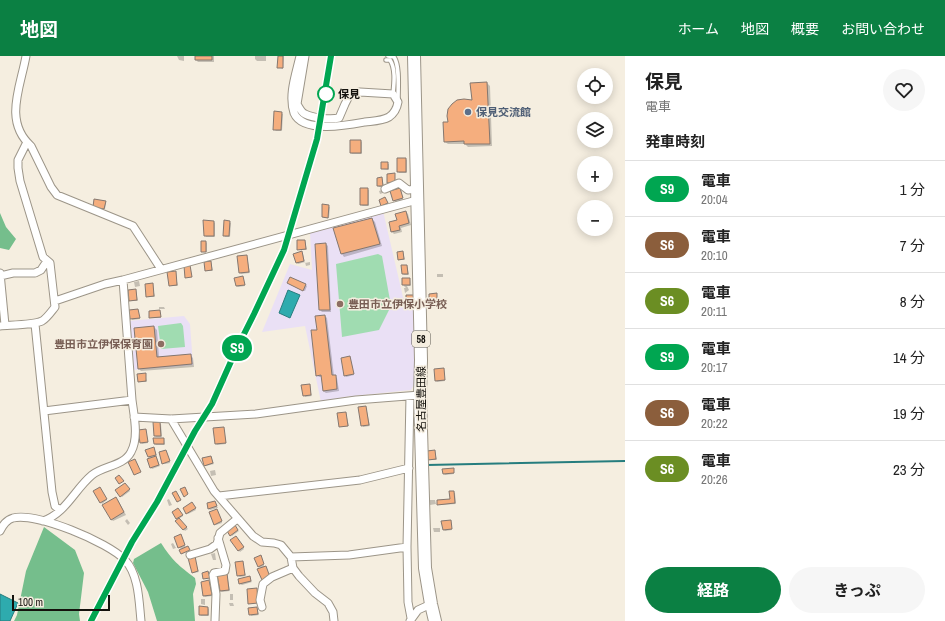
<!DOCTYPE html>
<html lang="ja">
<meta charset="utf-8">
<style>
:root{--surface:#fff;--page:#f6f6f6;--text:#222;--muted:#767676;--line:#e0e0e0;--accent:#0b8043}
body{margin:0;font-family:"Archivo Narrow","Noto Sans JP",sans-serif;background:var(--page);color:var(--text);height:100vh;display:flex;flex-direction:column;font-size:15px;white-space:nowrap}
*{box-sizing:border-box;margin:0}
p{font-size:13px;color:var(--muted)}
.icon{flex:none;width:22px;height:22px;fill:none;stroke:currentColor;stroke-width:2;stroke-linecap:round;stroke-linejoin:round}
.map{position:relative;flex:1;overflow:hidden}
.panel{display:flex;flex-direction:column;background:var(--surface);width:320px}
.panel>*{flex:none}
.badge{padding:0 8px;border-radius:13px;font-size:14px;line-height:26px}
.tools{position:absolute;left:577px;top:12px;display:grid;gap:8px}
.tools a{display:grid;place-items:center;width:36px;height:36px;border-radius:50%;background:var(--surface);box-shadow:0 2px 10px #0003;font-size:20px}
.scale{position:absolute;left:12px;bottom:10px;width:98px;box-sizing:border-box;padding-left:4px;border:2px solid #14120d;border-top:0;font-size:11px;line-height:14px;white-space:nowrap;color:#14120d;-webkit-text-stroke:3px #f5eee0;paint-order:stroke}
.map>.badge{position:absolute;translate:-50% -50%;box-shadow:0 0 0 2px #fff}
h2{padding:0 20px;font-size:15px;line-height:36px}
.round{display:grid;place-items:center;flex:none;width:42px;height:42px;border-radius:21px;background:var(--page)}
.head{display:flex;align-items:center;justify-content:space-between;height:68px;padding:0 20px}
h1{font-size:19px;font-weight:700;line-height:30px}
.primary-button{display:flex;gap:8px;margin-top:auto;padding:8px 20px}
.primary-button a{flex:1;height:46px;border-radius:24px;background:var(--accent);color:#fff;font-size:16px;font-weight:700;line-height:46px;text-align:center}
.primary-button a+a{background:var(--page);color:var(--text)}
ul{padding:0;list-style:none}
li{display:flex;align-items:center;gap:12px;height:56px;padding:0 20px;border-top:1px solid var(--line)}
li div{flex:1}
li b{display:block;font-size:15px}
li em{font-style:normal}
li .badge{min-width:44px;font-weight:700;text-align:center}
header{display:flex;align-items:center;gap:24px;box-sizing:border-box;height:56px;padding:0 20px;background:var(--accent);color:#fff}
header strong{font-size:19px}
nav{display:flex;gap:22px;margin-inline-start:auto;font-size:14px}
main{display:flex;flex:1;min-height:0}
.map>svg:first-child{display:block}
</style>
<header>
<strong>地図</strong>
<nav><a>ホーム</a><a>地図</a><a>概要</a><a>お問い合わせ</a></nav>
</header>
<main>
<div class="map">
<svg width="625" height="565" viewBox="0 0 625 565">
<rect width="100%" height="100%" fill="#f5eee0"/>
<path fill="#eae0f5" d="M383,155l20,86 8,13h4l-1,75 -3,5 -67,7 -23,5 -16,-76 -43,6 28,-68 22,6 -2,-38z
M184,260l6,8 3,41 -61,5 -4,-49z"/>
<path fill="#a0dcb1" d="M378,198l4,2 9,50 -12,24 -37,7 -6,-73z
M181,267l2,3 2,21 -24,2 -3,-23z"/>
<path fill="#75be8c" d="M0,157l6,14 10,12 -7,11 -9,-2z
M44,471l31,23 9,23 -5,41 1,7h-66l3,-6 9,-44z
M161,487c11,17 18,23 34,35l1,6 -3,10 2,27h-38l-9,-29 -15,-29 1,-4z"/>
<path fill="#2eabae" stroke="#267d7e" d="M288,234l12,5 -10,23 -11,-5z
M0,538l18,9 -8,18h-10z"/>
<path fill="#0003" d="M177,0h7v5l-5,-1z
M196,0h18v6h-16l-2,-2z
M255,0h11v5h-9l-2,-2z
M279,0h5l-1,13 -5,-2z
M487,27l3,3 2,60 -24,1 -3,-3h-17l-3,-2 4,-19 24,-22z
M281,57l2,1 -1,17h-6l-2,-2z
M361,85l1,1v12h-10l-1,-1z
M406,103l1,1v13h-8l-1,-2z
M382,107l7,1v6l-7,-1z
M382,122l2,9h-5l-1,-1z
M367,133l2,1v16h-6l-2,-1z
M382,134l1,3 -3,1 -1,-3z
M401,134l2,10 -8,2 -4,-11z
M105,146l1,1 -1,6 -9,-1z
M328,150l2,1 -1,11h-5l-1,-1z
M406,156l2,2 3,11 -10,3 1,4 -8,2 -2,-2 -2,-9 8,-2z
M372,163l3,3 7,24 -38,11 -2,-3z
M214,166l1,1v14h-9l-1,-2z
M229,166l2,1 -1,14h-5l-1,-2z
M305,185l2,9h-8l-1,-1z
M206,186l1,1v9h-4l-1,-1z
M326,188l2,2 3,66h-9l-2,-2 -4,-65z
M301,196l2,2 2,9 5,-1v3l-4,1 -1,-4 -7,2 -1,-1 -2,-9z
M403,196l2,8h-5l-1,-1z
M247,200l3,17 -9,1 -1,-1z
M211,206l2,9h-6l-1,-1z
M407,210l2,9h-5l-1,-1z
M175,216l3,14h-7l-1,-1z
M437,218h6v3h-6z
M243,221l2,9 -7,1 -2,-1z
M290,222l16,7 1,1 -2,5 -16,-7 -1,-1z
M410,223l1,7h-4l2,4 -4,3 -1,-5h2l-3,-3z
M134,226l5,-1 1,5 -5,1z
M152,228l3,13h-6l-2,-1z
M136,235l2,10h-7l-1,-1z
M436,238l2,8h-7l-1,-1z
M407,240l8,8 -2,1 2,5h-2l-2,-4h2l-3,-2v-3l-3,-2z
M159,251h5l1,2h-6z
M138,254l2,9 -8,1 -2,-9z
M160,255l1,7h-10l-1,-1z
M325,260l2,2 7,58 3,2 2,13 -13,2 -3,-2 -1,-14h-3l-2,-2 1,-44z
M154,271l3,3 2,27 31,-2 3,3 1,9 -53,4 -2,-2z
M350,301l4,18 -8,2 -1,-2z
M443,313l2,12 -8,1 -1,-1z
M145,318l2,8h-7l-1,-1z
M309,329l3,11 -7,1 -3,-11z
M366,351l4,19 -7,1 -4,-19z
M346,357l3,13 -8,1 -1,-1z
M160,367l1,1 1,13h-6l-1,-1z
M223,372l3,16 -9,1 -1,-1z
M146,374l2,13 -6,1 -1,-1z
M164,383l1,6h-9l-1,-1z
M154,392l3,8h-2l2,2 3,8 -8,3 -1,-1v-9l-3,-2z
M166,395l4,12 -5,1 -2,-1z
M435,396l2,8h-7l-2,-1z
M211,401l3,7 -8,2 -1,-1z
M453,413l1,5 -9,1 -1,-1z
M215,414l1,5 -5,1 -1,-5z
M126,429l4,6 -8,6 -1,-1z
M101,434l6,10 -5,4 -7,-12z
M450,436l5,1 1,11 -17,1 -1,-1 13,-4z
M169,443l3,6 -3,1 -2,-6z
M118,444l8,15 -13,6 -2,-2z
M429,444h6l1,4 -6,1z
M215,446l3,6 -8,2 -1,-1z
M193,449l3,5 -8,4 -1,-1z
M179,454l4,6 -4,3 9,10 -3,2 -8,-10 2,-1 -2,-2z
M218,455l4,12 -6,2 -1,-1z
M127,463l3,4 -2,2 -3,-4z
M450,465l2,9 -7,1 -1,-1z
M235,471l4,4 -7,5 -4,-5z
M433,472h7v4h-6z
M182,481l4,11 2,-1 1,4 -7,3v-4l-3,-3z
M237,482l7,11 -4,3 -9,-12z
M173,487l3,5 -3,1 -2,-5z
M215,497l1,7h-3l-2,-6z
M261,501l3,9 3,3 -3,12 -3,-12 -3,-3z
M194,502l5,14 -5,1 -1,-1z
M242,506l4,14 -6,1 -2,-1z
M227,518l3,17 -8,1 -2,-1z
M249,521l3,5 -10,3 -2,-1 -1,-4z
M209,525l3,15 -7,1 -1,-1z
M230,538h3v6h-3z
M201,543h4v6l-4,-1z
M229,547h4l1,3h-4z
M208,552l1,1v7h-8l-1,-1z
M257,552l2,7 -8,1 -1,-2z"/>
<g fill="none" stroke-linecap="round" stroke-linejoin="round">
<path stroke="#267d7e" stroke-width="2" d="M427,409l198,-4"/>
</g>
<path fill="#f5ae7e" stroke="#84776f" d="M195,0h17v4h-17z
M278,0h5v12h-6z
M487,26l3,62h-26v-3l-20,1 -1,-20h5l-1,-6 1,-7 4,-5 5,-4 7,-1 8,1 -2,-17z
M274,55l8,1 -1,18h-8z
M350,84h11v13h-11z
M397,102h9v14h-9z
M381,106h7v7h-7z
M395,117v9l-8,1v-9z
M382,121l1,9h-6v-8z
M360,132h8v17h-8z
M400,132l3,10 -10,3 -3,-10z
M385,141l3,6 -7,3 -2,-6z
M94,143l12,2 -2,8 -11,-2z
M322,148l7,1 -1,13 -6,-1z
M406,155l3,12 -10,3 1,4 -9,2 -2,-10 8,-2 -2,-6z
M372,162l8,26 -39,10 -8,-26z
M203,164l11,1v15h-10z
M224,164l6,1 -1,15h-6z
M297,184h8l1,9 -9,1z
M201,185h5v11h-5z
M326,187l4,67h-11l-4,-66z
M302,195l2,10 -8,2 -3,-9z
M403,195l1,8 -6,1 -1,-8z
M247,199l2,17 -10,1 -2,-17z
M211,205l1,9 -7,1 -1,-9z
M190,209l2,12 -7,1 -1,-12z
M401,209h6l1,9h-6z
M176,215l1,14 -8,1 -2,-14z
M243,220l2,9 -9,1 -2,-8z
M290,221l16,7 -3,7 -16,-8z
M402,222h8v7h-8z
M153,227l1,13 -8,1 -1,-13z
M136,233l1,11 -8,1 -1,-11z
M437,237v8h-8v-7z
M406,239h8l1,9h-6v-4h-3z
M138,253l2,9 -10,1 -1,-9z
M160,254l1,7 -12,1v-7z
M325,259l7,60h4l1,14 -14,2 -2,-16 -5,1 -5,-46h6l-2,-14z
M154,270l3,31 34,-3 1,10 -54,5 -4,-41z
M350,300l4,18 -10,2 -3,-18z
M444,312l1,12 -10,1 -1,-12z
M146,317v8l-8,1 -1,-8z
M310,328l1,11 -8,1 -2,-11z
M366,350l3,19 -8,1 -3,-19z
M346,356l2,14 -9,1 -2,-14z
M153,366h7l1,14h-7z
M224,371l2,16 -11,1 -2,-16z
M146,373l2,13 -8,1 -2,-13z
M153,382h11v6h-10z
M154,391l2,8 -8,2 -3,-7z
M166,394l4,11 -8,3 -3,-12z
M435,394l1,9 -8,1 -1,-9z
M156,400l3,9 -9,3 -3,-9z
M211,400l2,7 -9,3 -2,-8z
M135,403l6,13 -7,3 -6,-13z
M454,412v5l-11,1 -1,-5z
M119,419l5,6 -5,3 -4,-6z
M125,427l5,6 -10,8 -5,-7z
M100,431l7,12 -7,4 -7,-12z
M185,431l3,7 -4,3 -4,-8z
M176,435l5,9 -4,2 -5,-9z
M449,435h5l1,12 -18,2v-5l13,-1z
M116,441l8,15 -13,8 -9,-15z
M215,445l2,5 -9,3 -1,-6z
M192,446l4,6 -10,6 -3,-6z
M178,452l5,7 -7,4 -4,-7z
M217,453l5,12 -8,4 -5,-13z
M179,462l8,9 -4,3 -8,-9z
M451,464l1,9 -9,1 -2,-9z
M235,469l3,5 -8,6 -3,-5z
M181,478l4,11 -7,3 -4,-11z
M236,480l8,11 -6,4 -8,-11z
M188,490l2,4 -9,4 -2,-4z
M261,499l3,9 -6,3 -4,-9z
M195,500l3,15 -6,2 -4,-15z
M243,505l2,14 -8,1 -2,-14z
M266,510l4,11 -8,3 -5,-11z
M208,515l2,7 -7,1 -1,-6z
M227,517l2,17 -9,1 -3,-17z
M250,520l1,5 -12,3 -1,-5z
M209,524l3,15 -9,1 -2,-14z
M257,532l1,15 -10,1 -1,-15z
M199,550l9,1v8h-9z
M257,551l1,7 -9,1 -1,-7z"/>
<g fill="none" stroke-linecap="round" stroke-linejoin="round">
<g stroke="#9c9588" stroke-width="5.5">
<path id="service" d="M388,0l6,1c6,9 4,31 4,42
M386,4h4c6,9 4,24 3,34"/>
</g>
<g stroke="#9c9588" stroke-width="9">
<path id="minor" d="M26,0c-5,30 -23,65 5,90l20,41 6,8 76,31 28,43
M300,0c-4,18 -12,39 -6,57 9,21 55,12 71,9 8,-1 17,-1 24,-5 6,-4 8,-9 9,-15l-5,-8 -33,-2 -10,2 -5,10 -6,14c-9,2 -26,0 -34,-4 -4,-2 -6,-7 -8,-10l8,-48
M385,133l14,-6 9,7 9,-1
M0,217l5,52
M0,220l13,-3h22l6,-3 6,-9
M55,245l50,-17 18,-4 294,-80
M35,268l17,168 3,14 5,4
M0,270c10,-1 34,-1 42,-5 5,-3 9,-9 13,-14l-5,-44 -7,-6 -23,-76 -2,-13v-8l9,-18
M410,340l-3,151 1,55 3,16
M44,355l88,-11
M134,361l37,2 85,-5 100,-14 64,-5
M171,363l43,72 39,45 9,6 12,1 7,2 10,12 2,11 6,8 16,17 13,10 5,9 1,9
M219,440l141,-16 49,-12
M43,465c22,-7 32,-32 49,-46 11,-9 32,-9 39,-23 8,-15 3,-36 1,-52l-9,-120
M0,475c3,-6 6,-11 13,-13 23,-6 95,24 112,42 14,15 14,42 16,61
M190,499l20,-6 7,-5 3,-11 17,-14
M291,501l58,-2 58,-8
M262,551l-2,-7 3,-16 9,-7 21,-9
M215,565l1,-27 -3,-19 1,-2 11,-2 1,-6 -8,-27
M410,565l8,-11 13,-6"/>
</g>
<g stroke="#9c9588" stroke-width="14">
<path id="primary" d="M414,0l7,304 -1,35 5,173 6,36 4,17"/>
</g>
<use href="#service" stroke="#fff" stroke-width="3.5"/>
<use href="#minor" stroke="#fff" stroke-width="7"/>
<use href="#primary" stroke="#fff" stroke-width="12"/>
<g stroke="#49463e" stroke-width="3.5">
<path id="rail" d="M132,486l25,-40 38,-71 17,-27 25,-57 18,-33 29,-64 33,-111 14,-83"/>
</g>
<use href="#rail" stroke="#f5eee0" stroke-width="2" stroke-dasharray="6" stroke-linecap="butt"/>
</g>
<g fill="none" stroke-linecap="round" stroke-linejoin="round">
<g stroke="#fff" stroke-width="9">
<path id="line" d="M91,565l41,-79 25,-40 38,-71 17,-27 25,-56 17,-34 30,-64 33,-111 14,-83"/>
</g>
<use href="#line" stroke="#00a651" stroke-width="6"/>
</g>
<circle fill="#fff" stroke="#00a651" stroke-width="2" cx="326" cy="38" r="8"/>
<circle fill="#5c6f8a" stroke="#f5eee0" stroke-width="1.5" cx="468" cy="56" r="4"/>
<g fill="#8d6e63" stroke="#f5eee0" stroke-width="1.5">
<circle cx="340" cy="248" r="4"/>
<circle cx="161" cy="288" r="4"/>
</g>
<g text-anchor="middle" stroke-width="3" stroke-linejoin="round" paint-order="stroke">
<rect fill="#f5eee0" stroke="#58544c" stroke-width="1" x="412" y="275" width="18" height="16" rx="3"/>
<g font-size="10" font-weight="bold" fill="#14120d">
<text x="421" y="287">58</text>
</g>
<g font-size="11" font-weight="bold" fill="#14120d" stroke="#f5eee0" text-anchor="start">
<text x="338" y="42">保見</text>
</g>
<g font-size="11" font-weight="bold" fill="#4e5e75" stroke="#f5eee0" text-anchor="start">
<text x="476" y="60">保見交流館</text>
</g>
<g font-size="11" font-weight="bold" fill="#785e54" stroke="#f5eee0" text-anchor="start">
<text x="348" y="252">豊田市立伊保小学校</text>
<text x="153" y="292" text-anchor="end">豊田市立伊保保育園</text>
</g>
<g font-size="11" fill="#14120d" stroke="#f5eee0">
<text transform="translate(421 343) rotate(-90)" y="4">名古屋豊田線</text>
</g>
</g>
</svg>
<div class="tools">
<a><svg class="icon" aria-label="locate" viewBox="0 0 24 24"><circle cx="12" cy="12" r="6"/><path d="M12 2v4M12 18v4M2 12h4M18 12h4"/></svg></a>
<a><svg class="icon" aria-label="layers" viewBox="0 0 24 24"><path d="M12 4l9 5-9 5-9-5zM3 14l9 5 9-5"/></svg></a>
<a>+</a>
<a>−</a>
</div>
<div class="scale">100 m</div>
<b class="badge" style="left:237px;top:292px;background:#00a651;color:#fff">S9</b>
</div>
<section class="panel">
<div class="head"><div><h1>保見</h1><p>電車</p></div><a class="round"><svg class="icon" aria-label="heart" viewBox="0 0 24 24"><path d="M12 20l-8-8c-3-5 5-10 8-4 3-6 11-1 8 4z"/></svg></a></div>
<h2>発車時刻</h2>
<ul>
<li><span class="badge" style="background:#00a651;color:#fff">S9</span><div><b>電車</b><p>20:04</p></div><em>1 分</em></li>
<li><span class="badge" style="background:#8b5e3c;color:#fff">S6</span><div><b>電車</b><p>20:10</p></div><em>7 分</em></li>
<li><span class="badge" style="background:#6b8e23;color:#fff">S6</span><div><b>電車</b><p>20:11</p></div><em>8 分</em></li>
<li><span class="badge" style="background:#00a651;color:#fff">S9</span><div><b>電車</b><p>20:17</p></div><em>14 分</em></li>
<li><span class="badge" style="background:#8b5e3c;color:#fff">S6</span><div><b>電車</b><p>20:22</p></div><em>19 分</em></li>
<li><span class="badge" style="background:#6b8e23;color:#fff">S6</span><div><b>電車</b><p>20:26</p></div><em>23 分</em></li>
</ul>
<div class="primary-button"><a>経路</a><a>きっぷ</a></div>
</section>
</main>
